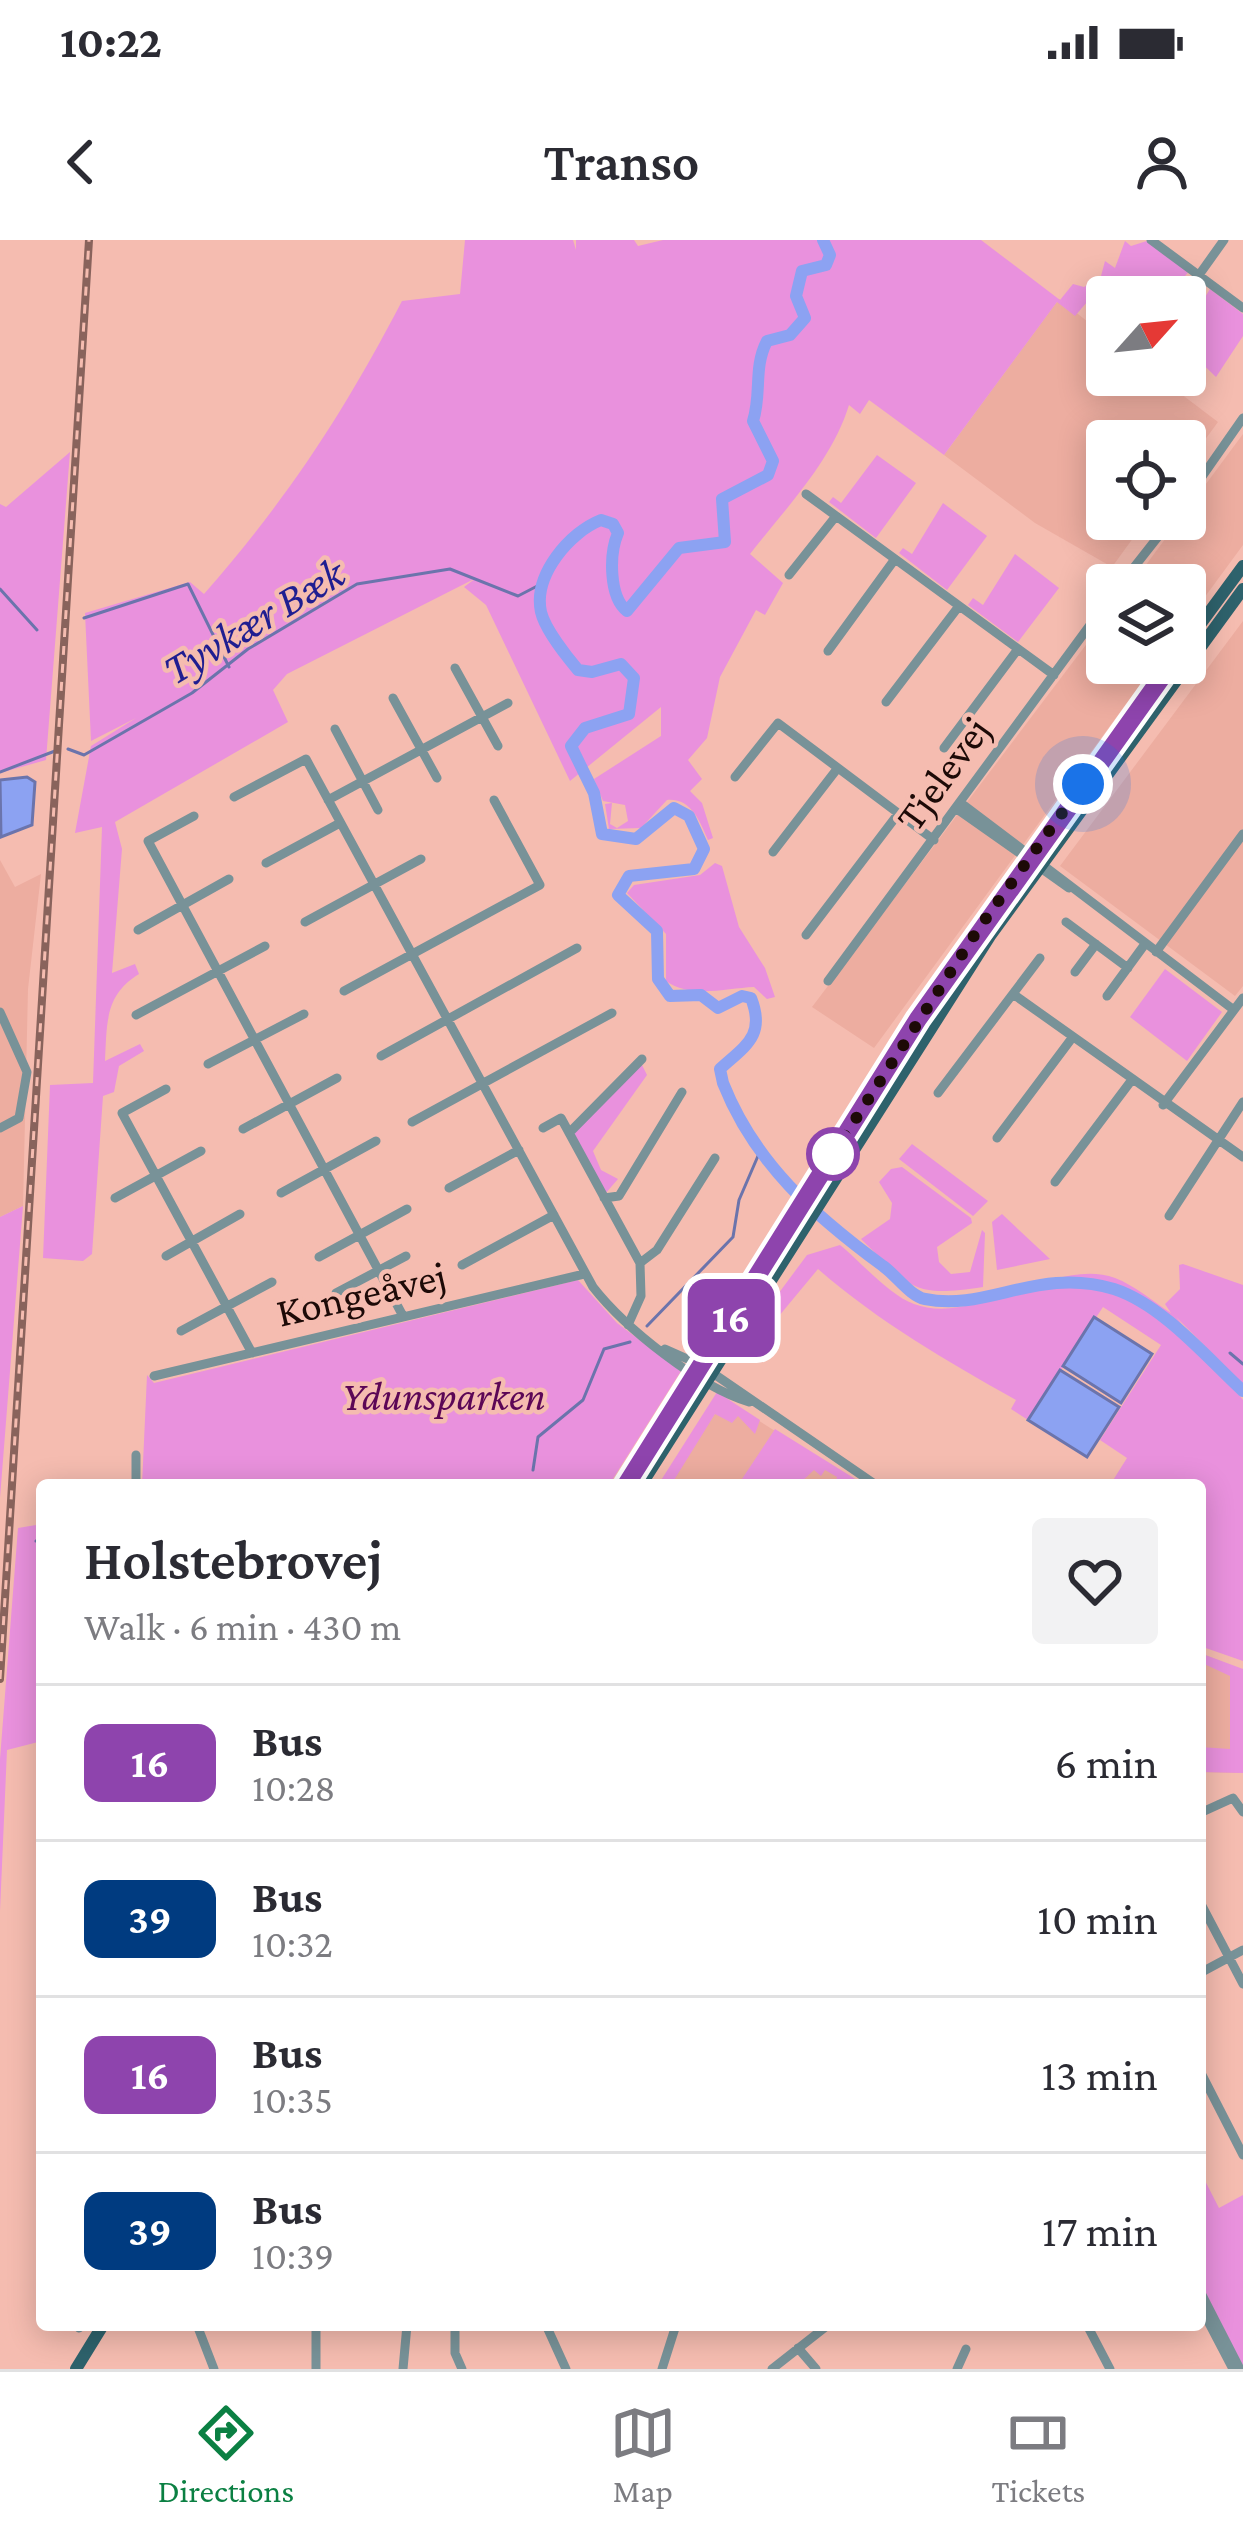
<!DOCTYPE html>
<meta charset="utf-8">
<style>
:root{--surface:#fff;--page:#f2f2f3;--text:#2b2b33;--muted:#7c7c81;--line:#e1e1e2;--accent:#0b8043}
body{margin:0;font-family:"Crimson Pro",serif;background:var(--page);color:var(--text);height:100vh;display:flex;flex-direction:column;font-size:45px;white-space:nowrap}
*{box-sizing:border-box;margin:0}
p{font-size:39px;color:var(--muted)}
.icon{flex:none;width:66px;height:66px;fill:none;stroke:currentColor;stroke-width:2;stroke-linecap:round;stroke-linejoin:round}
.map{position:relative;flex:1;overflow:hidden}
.details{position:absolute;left:36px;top:1239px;width:1170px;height:852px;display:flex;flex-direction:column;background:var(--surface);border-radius:12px;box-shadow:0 6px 30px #0003}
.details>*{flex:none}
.badge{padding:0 24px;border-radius:18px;font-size:42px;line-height:78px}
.needle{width:78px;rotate:63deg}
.buttons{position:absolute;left:1086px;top:36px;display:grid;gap:24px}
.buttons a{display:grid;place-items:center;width:120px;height:120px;border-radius:12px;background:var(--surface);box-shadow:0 6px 30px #0003;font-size:60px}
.you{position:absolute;width:60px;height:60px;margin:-30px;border:9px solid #fff;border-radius:50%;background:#1a73e8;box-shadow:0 0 0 18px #1a73e833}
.map>.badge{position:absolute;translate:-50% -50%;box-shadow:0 0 0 6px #fff}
.round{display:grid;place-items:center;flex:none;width:126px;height:126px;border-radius:12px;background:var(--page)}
.headline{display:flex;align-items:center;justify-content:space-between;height:204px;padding:0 48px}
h1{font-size:57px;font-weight:600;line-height:90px}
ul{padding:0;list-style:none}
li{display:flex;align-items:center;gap:36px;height:156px;padding:0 48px;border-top:3px solid var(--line)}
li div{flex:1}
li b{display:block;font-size:45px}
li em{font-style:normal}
li .badge{min-width:132px;font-weight:700;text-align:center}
.status{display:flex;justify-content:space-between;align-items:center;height:84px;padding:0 60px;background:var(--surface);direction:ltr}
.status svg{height:33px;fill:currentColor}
header{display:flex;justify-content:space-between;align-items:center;height:156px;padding:0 48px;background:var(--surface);font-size:54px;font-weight:600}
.tabs{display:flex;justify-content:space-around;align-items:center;height:168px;border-top:3px solid var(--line);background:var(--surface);font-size:33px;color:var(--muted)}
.tabs a{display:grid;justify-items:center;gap:6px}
.tabs .active{color:var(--accent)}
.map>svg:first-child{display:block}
</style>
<div class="status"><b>10:22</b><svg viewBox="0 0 49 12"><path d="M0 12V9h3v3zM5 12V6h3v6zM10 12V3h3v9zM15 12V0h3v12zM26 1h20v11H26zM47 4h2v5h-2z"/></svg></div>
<header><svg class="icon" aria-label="back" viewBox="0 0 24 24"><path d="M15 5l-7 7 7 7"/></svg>Transo<svg class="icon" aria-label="person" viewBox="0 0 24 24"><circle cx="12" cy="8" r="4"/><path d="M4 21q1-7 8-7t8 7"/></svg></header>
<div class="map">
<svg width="1243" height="2129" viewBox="0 0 1243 2129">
<rect width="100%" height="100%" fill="#f5bcb0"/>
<path fill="#edada0" d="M1059,59l48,38v38h49l62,47 -33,45v-26h-78v78h40l-35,48 -77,-44 -91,-68z
M1243,194v111l-58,79v-39h-54z
M1107,377v46h49l-282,385 -62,-41z
M1243,381v365l-8,10 -175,-130z
M0,620l15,27 26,-13 -13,115 -5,217 -23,11z
M725,1159l50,32 86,54h-194z
M1200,1413l40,16 -1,104 -39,-1z"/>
<path fill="#e991dd" d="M465,0h108l3,10v-10h58l4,6 25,-6h318l79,60 13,-16 11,3 17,-11 4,-15 10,7 10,-27 6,5 19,-6 40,30 -22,27h-51l-16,-11 -26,30 -18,-14 -113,153 -75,-55 -9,14 -11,-9c-17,56 -64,104 -99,149l33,29 -18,32 -9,-5 -36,67 -13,61 -19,22 14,19 -12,12 12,12 11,35 -5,2c-9,-20 -17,-42 -41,-40l-26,28 -32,1 -4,-25 7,-1 -2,21 7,4 11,-7 -3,-16 -22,-4 -9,-22 67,-43v-29l-91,74 -84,-176 -22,-18 12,-9 -189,96 -14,16 15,32 -173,100 7,27 -10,124 23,-9 4,10c-34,21 -32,48 -34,87l35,-17 4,7 -25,15 -5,26 -11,4 -11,158 -9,7 -40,-3 7,-173 43,-2 9,-256 -27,6 16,-87 45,-28 -45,23 -6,-128 105,-31 14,12c84,-96 139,-180 198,-293l58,-7z
M1210,49l33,25v22l-27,41 -31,-30v-17z
M70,212l-24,308 -46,13v-269l6,3z
M877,215l39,28 -40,55 -47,-36 4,-5 8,6z
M943,263l44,33 -40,54 -48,-37 4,-5 9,6z
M1015,314l44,34 -41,54 -50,-37 5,-7 10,7z
M715,623l7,3 17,61 26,41 10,29 -8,2 -13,-12c-27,1 -63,12 -88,-6v-47l-39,-41 7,-8 66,-10z
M1165,729l57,43 -35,49 -57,-44z
M641,823l6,12 -54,76 8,19 17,9 -13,15 -34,-61z
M912,904l76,57 -15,15 -74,-57z
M902,927l69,51 1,5 -35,24 2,15 12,12 19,-2 12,-42 3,3 -2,54c-72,11 -71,1 -122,-48l29,-20 2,-16 -13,-21 12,-13z
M23,966l-23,292v-281z
M1002,974l48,45 -53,11 -5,-48z
M840,1005c21,17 49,50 74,59 60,23 142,-48 201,-26 19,7 39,24 56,35l-6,-9 15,-15 -1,-24 4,-1 60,21v99l-67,-67 67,83v261l-43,-15v-161h-90l17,-27 -27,-18 61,-95 -58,-38 -75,113 -17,-11 5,-9c-71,-40 -137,-78 -198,-131l-44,53 -10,-9 43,-58z
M578,1040l39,43 64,48 -72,114h-467l5,-110 7,8z
M717,1152l43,28 -5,14 -17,-18 -6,7 -17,-9 -44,71h-13z
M775,1189l90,56h-30l2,-8 -12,-7 -4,6 -7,-6 -16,15h-60z
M42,1284v217l-35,9 -7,161v-152l18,-231z
M1200,1413l43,16v104l-43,-1v-25l30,2v-73l-30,-14z
M1200,1931l19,37 24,-13v171l-43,-84z"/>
<path fill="#8ca2f2" stroke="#6b74ac" stroke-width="3" d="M27,537l8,5 -3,43 -31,12 -1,-57z
M1094,1077l58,37 -31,49 -58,-37z
M1060,1130l59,37 -32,50 -59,-37z"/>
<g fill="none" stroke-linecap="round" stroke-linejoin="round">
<path stroke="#6b74ac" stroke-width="3" d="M0,349l37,41
M84,378l104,-34 41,83
M68,509l16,6 108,-62 56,-44 109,-65 93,-15 68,27 27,-14
M0,532l55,-21
M647,1086l86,-89 6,-37 22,-51
M1230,1113l13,11
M533,1230l5,-33 45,-37 21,-51 26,-7
M36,1301l6,1"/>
<path stroke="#8ca2f2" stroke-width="12" d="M823,0l7,15 -4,10 -24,6 -6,25 9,22 -15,17 -23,6c-14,27 -5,52 -14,80l20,40 -5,14 -46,24 3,43 -46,6 -52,63c-18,-14 -18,-57 -9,-78l-5,-9 -12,-4c-31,12 -68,55 -60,92 4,17 26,45 37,58l14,2 29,-8 13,14 -5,36 -44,14 -14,18 23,47 8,41 34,5 38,-31 15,8 15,33 -10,20 -65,7 -11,19 39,36 1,48 12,17 31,-1 17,13 24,-12 9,2c15,38 -6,48 -31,71l3,14c32,81 92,133 160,183 13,9 27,30 42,33 62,13 113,-33 189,-10 49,16 93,69 129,102"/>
<path stroke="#789298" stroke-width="9" d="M1151,0l92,68
M1199,35l25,-35
M806,254l248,181
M1185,261l58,-83
M789,335l47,-59
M1120,345l52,-66
M828,411l67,-92
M455,428l43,78
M393,458l44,80
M886,462l73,-96
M335,489l43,81
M944,508l74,-99
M735,537l43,-54 156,117
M234,557l72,-38 287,528c32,41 106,100 156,115
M328,560l180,-97
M961,563l273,207
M957,569l112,79
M194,576l-46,25 255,475
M773,612l64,-83
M266,623l74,-40
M305,682l116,-63
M1066,682l62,46
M138,690l91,-51
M806,695l92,-121
M1156,712l87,-118
M1075,732l21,-28
M828,741l279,-379
M344,751l196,-106 -46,-85
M1013,754l230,163
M1107,756l38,-52
M0,772l27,60 -8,46 -19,10
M136,775l129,-69
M381,816l196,-108
M208,824l96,-50
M166,849l-44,24 130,240
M938,853l102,-135
M1163,865l80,-107
M412,882l200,-109
M543,888l18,-10 79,145 1,33 -13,29
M243,889l94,-51
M569,893l73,-74
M997,898l75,-100
M1055,942l76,-101
M449,948l70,-38
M281,953l95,-52
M115,958l86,-47
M604,958l15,-2 63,-104
M1169,976l74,-114
M166,1016l74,-42
M319,1017l88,-48
M640,1023l17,-13 58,-92
M462,1025l92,-50
M336,1053l70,-37
M181,1091l91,-49
M665,1109l36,16 175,120
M154,1136l430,-102
M136,1245v-30
M1200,1573l33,-15 10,14
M1200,1662l43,82
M1200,1733l43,-23
M1200,1831l43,84
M42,1951v77
M1200,2051l40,78
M1200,2066l33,63
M77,2085l2,3
M197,2085l17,44
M316,2085v44
M455,2085v28l7,16
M546,2085l20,44
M1087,2085l23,44
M798,2108l18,21
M403,2129l4,-44
M662,2129l14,-44
M772,2129l56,-44
M957,2129l9,-20"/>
<path stroke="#2e626c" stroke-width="12" d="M1185,405l58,-79
M626,1245l292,-466 254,-356
M641,1245l349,-549 253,-347
M76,2129l27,-44"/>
<g stroke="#89635c" stroke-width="8">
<path id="rail" d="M0,1439l89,-1439"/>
</g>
<use href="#rail" stroke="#f5bcb0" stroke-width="3" stroke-dasharray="9" stroke-linecap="butt"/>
</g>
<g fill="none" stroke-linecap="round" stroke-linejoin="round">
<g stroke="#fff" stroke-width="27">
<path id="line" d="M626,1245l292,-466 254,-356"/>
</g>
<use href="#line" stroke="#8e44ad" stroke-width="18"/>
<path stroke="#1d0a07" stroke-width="12" stroke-dasharray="0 21.6" d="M833,914l146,-226 104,-144"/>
</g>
<circle fill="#fff" stroke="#8e44ad" stroke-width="6" cx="833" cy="914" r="24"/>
<g text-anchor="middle" stroke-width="9" stroke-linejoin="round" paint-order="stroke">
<g font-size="42" fill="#1d0a07" stroke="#f5bcb0">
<text transform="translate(942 533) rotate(-54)" y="15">Tjelevej</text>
<text transform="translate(361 1053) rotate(-13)" y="15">Kongeåvej</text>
</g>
<g font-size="42" font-style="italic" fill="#5c0656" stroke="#f5bcb0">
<text x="444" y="1170">Ydunsparken</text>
</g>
<g font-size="45" font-style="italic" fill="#1f1e91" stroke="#f5bcb0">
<text transform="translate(253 380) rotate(-31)" y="16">Tyvkær Bæk</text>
</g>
</g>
</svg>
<div class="buttons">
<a><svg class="needle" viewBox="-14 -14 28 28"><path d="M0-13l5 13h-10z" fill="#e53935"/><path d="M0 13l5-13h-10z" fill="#7c7c81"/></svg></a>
<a><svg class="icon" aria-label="locate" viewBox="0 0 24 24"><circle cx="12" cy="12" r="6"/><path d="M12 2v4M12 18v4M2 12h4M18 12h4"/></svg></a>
<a><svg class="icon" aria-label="layers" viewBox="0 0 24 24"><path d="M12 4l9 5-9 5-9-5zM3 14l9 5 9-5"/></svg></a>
</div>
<div class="you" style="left:1083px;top:544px"></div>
<b class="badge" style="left:731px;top:1078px;background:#8e44ad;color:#fff">16</b>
<section class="details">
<div class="headline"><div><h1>Holstebrovej</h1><p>Walk · 6 min · 430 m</p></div><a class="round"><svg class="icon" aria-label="heart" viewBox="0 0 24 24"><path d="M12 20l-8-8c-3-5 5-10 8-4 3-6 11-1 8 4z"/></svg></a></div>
<ul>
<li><span class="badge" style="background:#8e44ad;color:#fff">16</span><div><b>Bus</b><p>10:28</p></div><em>6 min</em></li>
<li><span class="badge" style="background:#003b80;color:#fff">39</span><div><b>Bus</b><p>10:32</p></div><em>10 min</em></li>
<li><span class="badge" style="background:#8e44ad;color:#fff">16</span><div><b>Bus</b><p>10:35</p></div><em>13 min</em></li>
<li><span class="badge" style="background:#003b80;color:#fff">39</span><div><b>Bus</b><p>10:39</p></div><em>17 min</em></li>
</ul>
</section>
</div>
<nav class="tabs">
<a class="active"><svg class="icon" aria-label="directions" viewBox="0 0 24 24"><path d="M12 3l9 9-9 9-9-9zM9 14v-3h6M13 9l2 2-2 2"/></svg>Directions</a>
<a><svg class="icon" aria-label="map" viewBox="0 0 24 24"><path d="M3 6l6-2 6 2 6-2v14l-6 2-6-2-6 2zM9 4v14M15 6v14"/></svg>Map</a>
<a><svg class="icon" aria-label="tickets" viewBox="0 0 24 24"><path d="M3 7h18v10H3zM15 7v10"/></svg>Tickets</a>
</nav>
